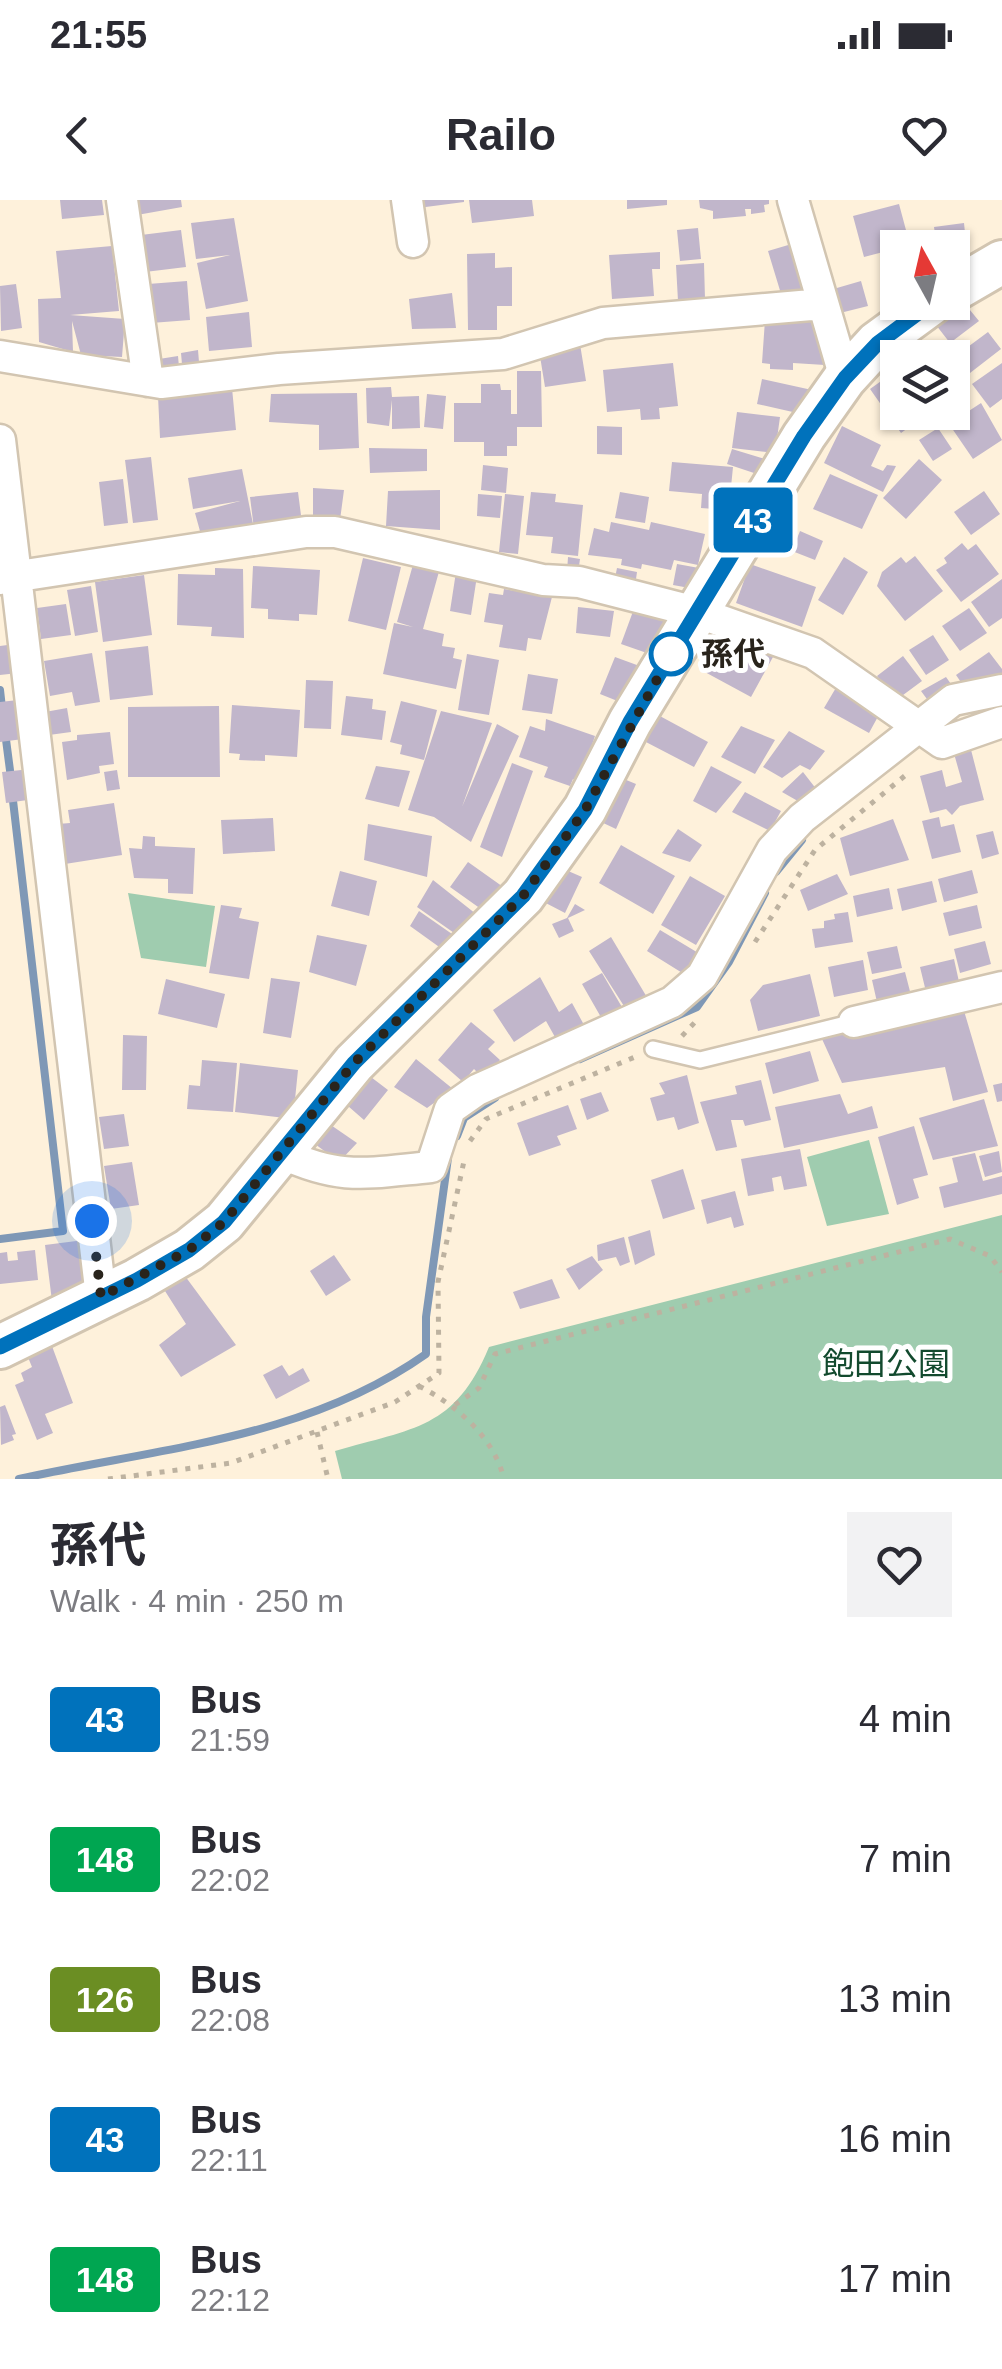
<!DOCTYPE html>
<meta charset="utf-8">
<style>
:root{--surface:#fff;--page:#f2f2f3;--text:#2b2b33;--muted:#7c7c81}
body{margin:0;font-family:Helvetica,"Noto Sans JP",sans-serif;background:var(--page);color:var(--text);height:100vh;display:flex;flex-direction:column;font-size:38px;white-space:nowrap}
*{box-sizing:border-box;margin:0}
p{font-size:32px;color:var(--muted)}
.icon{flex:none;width:55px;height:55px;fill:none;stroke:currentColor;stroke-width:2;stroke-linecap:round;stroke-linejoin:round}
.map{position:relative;height:1279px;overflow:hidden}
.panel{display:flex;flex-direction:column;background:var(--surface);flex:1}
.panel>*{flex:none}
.badge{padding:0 20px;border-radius:8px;font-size:35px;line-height:65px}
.needle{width:65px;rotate:352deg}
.controls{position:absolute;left:880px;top:30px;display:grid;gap:20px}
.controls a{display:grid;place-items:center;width:90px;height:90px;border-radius:0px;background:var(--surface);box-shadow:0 2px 8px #0004;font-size:50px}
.you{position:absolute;width:50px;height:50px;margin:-25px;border:8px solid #fff;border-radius:50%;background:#1a73e8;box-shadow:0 0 0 15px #1a73e833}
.map>.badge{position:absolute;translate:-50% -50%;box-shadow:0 0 0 5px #fff}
.round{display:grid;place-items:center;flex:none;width:105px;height:105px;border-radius:0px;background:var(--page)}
.head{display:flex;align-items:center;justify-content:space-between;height:170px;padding:0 50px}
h1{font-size:48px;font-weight:700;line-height:75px}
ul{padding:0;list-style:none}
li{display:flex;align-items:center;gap:30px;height:140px;padding:0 50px}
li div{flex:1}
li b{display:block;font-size:38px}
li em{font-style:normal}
li .badge{min-width:110px;font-weight:700;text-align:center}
.status{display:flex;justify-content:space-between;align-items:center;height:70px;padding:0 50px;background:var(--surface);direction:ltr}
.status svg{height:28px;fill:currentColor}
header{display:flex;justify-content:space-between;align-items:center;height:130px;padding:0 50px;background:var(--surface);font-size:45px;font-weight:700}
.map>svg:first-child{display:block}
</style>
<div class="status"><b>21:55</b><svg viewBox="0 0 49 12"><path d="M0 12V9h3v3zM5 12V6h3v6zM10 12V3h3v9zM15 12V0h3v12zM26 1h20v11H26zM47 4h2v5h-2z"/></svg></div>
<header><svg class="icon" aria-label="back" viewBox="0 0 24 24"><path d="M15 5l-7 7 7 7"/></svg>Railo<svg class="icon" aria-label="heart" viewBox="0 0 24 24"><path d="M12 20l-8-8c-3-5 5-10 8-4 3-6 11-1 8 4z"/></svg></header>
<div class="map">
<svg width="1002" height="1279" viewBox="0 0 1002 1279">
<rect width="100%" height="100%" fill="#fef1db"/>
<path fill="#9fccaf" d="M128,693l87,13 -9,61 -65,-9z
M869,940l20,74 -62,12 -20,-69z
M1002,1015v264h-660l-7,-28c79,-23 120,-22 154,-104z"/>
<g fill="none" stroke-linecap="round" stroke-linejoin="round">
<path stroke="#7f98b6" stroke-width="8" d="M0,490l2,18
M5,532l6,46
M776,672l26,-32
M580,859l117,-52 32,-45 36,-69
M457,936l7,-18 31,-20
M0,1039l63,-8 -51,-439
M19,1279c139,-31 287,-40 407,-125v-37l22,-159"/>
</g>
<path fill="#c1b6cb" d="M60,0h42l2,15 -42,4z
M135,0h46l1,7 -45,8z
M417,0h47v2l-46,6z
M469,0h63l2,16 -62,7z
M627,0h40v5l-40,4z
M699,0h70v4l-5,1 1,7 -14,2v-5h-6l1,7 -33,3v-8l-13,-3z
M899,4l11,41 -46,12 -11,-41z
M234,18l14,83 -42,8 -9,-46 33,-8 -34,4 -5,-36z
M964,23l4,39 -16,2v-16h-15l-3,-21z
M698,28l3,31 -21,2 -3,-31z
M181,30l5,37 -41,5 -4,-37z
M795,43l14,46 -27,8 -14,-46z
M112,46l7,65 -49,4 55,4 -3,38 -41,-2 -9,-34 1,31 -34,-10 -1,-43 23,-1 -5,-47z
M660,52v17h-8l2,27 -42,3 -3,-44z
M495,53v15l17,-1v39h-15v24h-29l-1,-76z
M704,63l1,36 -27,2 -2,-36z
M898,77v29h-2l-7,-27z
M187,81l3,39 -39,3 -3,-39z
M861,81l7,25 -32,8 -6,-24z
M16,84l6,44 -21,3 -1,-45z
M452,93l4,35 -44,1 -3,-30z
M965,104l14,17 -29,22 -14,-18z
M249,112l3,35 -43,4 -3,-34z
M801,114l27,12 -3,39 -32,-2v7l-23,-1v-5l-8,-1 3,-43 36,3z
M988,132l13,17 -31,24 -13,-18z
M579,138l7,43 -41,6 -6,-37z
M939,145l7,13h-30z
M198,150l1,12 -17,2 -1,-11z
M178,156l1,11 -18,3 -2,-11z
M673,163l5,43 -19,2 1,11 -19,1 -1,-11 -33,3 -4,-42z
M1002,163v36l-12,9 -18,-24z
M898,169v43h32l-29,21 -31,-44z
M952,169l11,19 -11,6z
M517,171h24l1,56h-25v19h-10v10h-23v-14h-30v-39h27v-19h19l1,6h10v24h6z
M762,179l50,11 -6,25 -49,-11z
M391,187l1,10 27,-1 1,32 -28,1v-29l-3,26 -22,-3 -1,-35z
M232,188l4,42 -76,8 -2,-42z
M357,193l2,55 -40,2v-25l-50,-3 2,-28z
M427,194l19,2 -3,33 -19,-2z
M981,203l21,37 -29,19 -24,-35z
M737,212l43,5 -5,36 -43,-5z
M597,226l25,1v28l-25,-1z
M842,226l39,19 -10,21 12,5 4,-6 9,1 -13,26 -59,-29z
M938,228l14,21 -19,12 -14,-21z
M369,248l58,1v22l-57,2z
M732,249l36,11 -5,16 -36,-12z
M151,257l7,63 -25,3 -8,-63z
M919,259l23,21 -36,39 -23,-21z
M672,262l61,5 -2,20h7v10h-9l-1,13 -27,-2 1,-14 -33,-3z
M483,265l25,3 -2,25 -25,-3z
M242,269l12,60 -51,13 -8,-29 45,-12 -47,8 -5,-31z
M830,274l48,21 -16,34 -49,-20z
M123,279l5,44 -24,3 -5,-44z
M313,288l31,2 -4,30 -27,-1z
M440,290v40l-54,-4 2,-35z
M984,291l16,23 -29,21 -17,-23z
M298,292l4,31 -48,6 -4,-32z
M531,292l25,2 -1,8 28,3 -5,51 -27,-3 2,-16 -27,-2z
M620,292l29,5 -4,26 -30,-5z
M478,294l24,2 -2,22 -23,-2z
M505,294l19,2 -6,58 -19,-2z
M611,322l38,8 2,-8 54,12 -7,31 -24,-5 -3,10 -29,-6 -1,5 -20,-4 1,-6 -34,-4 6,-27 15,4z
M800,331l23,10 -8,19 -23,-9z
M962,343l6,7 8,-6 23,30 -38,28 -25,-32 11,-7 -3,-5z
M915,356l28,35 -38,30 -28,-35 5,-14 19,-15 5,6z
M568,357l12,2 -2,14 -11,-1z
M844,357l24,15 -25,43 -25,-15z
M363,358l38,9 -15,63 -38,-9z
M414,361l26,7 -17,61 21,5 -2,12 13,2 -2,10 9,2 -6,29 -73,-15 11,-51 19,4 -16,-5z
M677,364l22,4 -4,21 -22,-4z
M750,364l66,23 -14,40 -66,-24z
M253,366l67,4 -3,45 -18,-1v7l-31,-2v-10l-17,-1z
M215,368l28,1 1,69 -33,-2 1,-9 -35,-2 1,-51 37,1z
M617,368l20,4 -2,14 -21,-3z
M456,372l21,4 -6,39 -21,-4z
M144,375l8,60 -49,7 -8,-60z
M1002,379v39l-13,9 -18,-25z
M91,386l7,46 -23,4 -8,-46z
M504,389l48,8 -11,43 -13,-2 -2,13 -27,-4 4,-22 -19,-3 5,-29 14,2z
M66,404l5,31 -30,4 -4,-31z
M635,406l42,15 -13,38 -43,-15z
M578,407l36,4 -4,26 -34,-4z
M969,408l18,25 -27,18 -18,-25z
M725,430l48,27 -22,40 -48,-26z
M933,435l16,25 -23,15 -17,-25z
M15,444l3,29 -18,2v-29z
M148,446l5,49 -43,5 -5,-49z
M989,452l13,17v11l-10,7 -7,-9 -18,13 -11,-16z
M92,453l8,49 -25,4 -3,-14 -22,4 -6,-35z
M467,454l32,6 -10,55 -31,-5z
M903,456l19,25 -27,20 -18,-25z
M615,457l30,11 -15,38 -30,-12z
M528,474l30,5 -6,35 -30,-4z
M946,477l12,17 -23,16 -14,-19z
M306,480l27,1 -2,48 -27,-1z
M837,486l44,25 -12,22 -45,-25z
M346,496l27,3 -1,10 14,2 -4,29 -41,-5z
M18,500l5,39 -23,3v-40z
M401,501l36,9 -13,50 -24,-6 2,-9 -12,-3z
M232,505l68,5 -3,47 -32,-2v6l-26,-1 1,-6 -11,-1z
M219,506l1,71h-92v-70z
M67,508l4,24 -22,3 -4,-23z
M441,511l51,12 -30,84 35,-83 22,12 -48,106 -37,-25 -26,-7z
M658,515l50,27 -14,25 -50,-26z
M546,519l49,17 -15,45 -7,-2 -3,7 -26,-9 4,-10 -29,-10 11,-31 15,5z
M741,526l34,14 -20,34 -34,-17z
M789,531l36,20 -15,19 -10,-5 -18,13 -19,-11z
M110,532l4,32 -15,2 1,7 -33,7 -5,-38 15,-2v-5z
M970,546l14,54 -24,6 -8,9 -6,-6 -16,4 -10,-37 22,-6 4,17 16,-5 -9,-32z
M512,563l21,8 -31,86 -22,-10z
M376,566l34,5 -11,36 -34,-8z
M711,566l31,16 -26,31 -23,-12z
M31,569l4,30 -29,4 -4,-31z
M117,570l3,19 -13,2 -3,-19z
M803,572l14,18 -14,14 -21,-12z
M619,577l17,7 -20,45 -17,-8z
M745,592l36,19 -11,20 -38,-19z
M114,603l8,52 -57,9 -7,-40 12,-1 -2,-13z
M939,617l2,10 13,-3 7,28 -29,7 -10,-38z
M273,618l2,33 -52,3 -2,-34z
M893,619l16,41 -59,16 -10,-38z
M368,624l64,12 -5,41 -63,-17z
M678,629l24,16 -12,17 -28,-9z
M993,631l6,23 -17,5 -6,-24z
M143,636l12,1v9l40,2 -2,46 -25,-1v-14l-34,-1 -5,-30 13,1z
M621,645l54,31 -22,38 -54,-31z
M468,662l38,27 -18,25 -38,-27z
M559,667l23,10 -17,36 -25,-13z
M972,670l6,23 -34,9 -6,-23z
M340,671l37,10 -8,35 -38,-10z
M837,674l11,20 -40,17 -8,-21z
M690,676l35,20 -29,49 -35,-20z
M433,680l43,34 -19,21 -40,-28z
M932,681l5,21 -35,9 -5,-22z
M889,688l4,21 -36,8 -4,-21z
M575,704l10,6 -17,8 6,13 -15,7 -7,-14 15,-6z
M221,705l21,3 -3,10 20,4 -10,57 -40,-6z
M977,705l5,23 -33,8 -6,-23z
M419,711l33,23 -10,15 -32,-23z
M848,712l5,30 -38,6 -3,-19 12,-1v-7l11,-2 -1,-5z
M660,730l45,27 -13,22 -45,-28z
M317,735l50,10 -11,41 -47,-14z
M611,737l40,67 -22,10 -40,-63z
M985,741l6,23 -31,9 -6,-24z
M897,746l5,22 -30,6 -5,-22z
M954,759l7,32 -33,9 -8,-33z
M863,760l5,30 -34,7 -6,-30z
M905,772l8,31 -34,8 -7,-31z
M602,773l24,41 -20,12 -24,-42z
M810,774l10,42 -62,15 -8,-31 13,-15z
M540,777l19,35 13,-9 17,31 -29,12 -14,-25 -32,21 -21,-32z
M271,778l29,4 -9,56 -28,-5z
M166,779l59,15 -8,34 -59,-14z
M962,804l26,88 -35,9 -8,-34 -103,16 -20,-44z
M471,822l24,20 -7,7 12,11 -16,19 -10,-10 -11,13 -25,-22z
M123,835l24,1 -1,54h-24z
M810,851l9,30 -46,13 -8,-31z
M416,859l37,30 -26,19 -33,-21z
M202,860l35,3 -4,49 -46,-3 2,-24 11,1z
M240,863l58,7 -5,49 -58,-7z
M363,871l25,19 -24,30 -24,-21z
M687,875l12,48 -21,7 -4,-13 -17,4 -7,-23 15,-4 -6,-11z
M761,880l10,40 -26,6 -2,-6h-12l6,27 -21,4 -16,-49 37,-8 -2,-8z
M1002,883v18l-5,1 -4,-17z
M601,892l8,19 -22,9 -7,-21z
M840,894l8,20 24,-8 6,22 -94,20 -9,-41z
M984,899l14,47 -65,14 -14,-42z
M568,905l9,24 -20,7 4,9 -32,11 -12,-33z
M124,914l5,32 -25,3 -5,-32z
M325,921l32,22 -18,19 -28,-21z
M914,926l14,49 -15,4 6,19 -22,7 -19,-68z
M800,949l7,37 -23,4 -3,-14 -9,2 2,13 -26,5 -7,-37z
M999,951l3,21 -17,5 -6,-21z
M975,953l8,28 19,-5v18l-58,14 -5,-21 19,-5 -6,-24z
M132,962l7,43 -28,4 -7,-43z
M683,969l12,40 -32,10 -12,-39z
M735,991l9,34 -10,3 -3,-11 -24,7 -6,-24z
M650,1030l5,25 -20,10 -7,-28z
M624,1037l6,25 -10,4 -4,-9 -18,4 -1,-16z
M84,1040l5,40 -37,21 -7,-56z
M35,1050l3,30 -38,4v-31l7,-1 1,9 10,-1 -1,-8z
M334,1055l17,25 -25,16 -16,-25z
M592,1056l11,14 -24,20 -13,-21z
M185,1076l51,69 -55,32 -22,-32 27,-21 -21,-33z
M552,1079l8,19 -40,11 -7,-17z
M49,1138l24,65 -28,11 8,19 -16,7 -22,-55 9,-4 -3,-8 11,-6 -7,-17z
M282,1165l7,11 14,-8 7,13 -34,18 -13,-24z
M5,1205l11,29 -4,1 2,5 -13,5 -1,-38z"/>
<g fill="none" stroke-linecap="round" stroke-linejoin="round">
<g stroke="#d2c5b1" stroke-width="20">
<path id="service" d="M653,849l47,11 154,-38"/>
</g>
<g stroke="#d2c5b1" stroke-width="35">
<path id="minor" d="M122,0l26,181
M407,0l6,42
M793,0l52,178
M0,156l161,27 118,-14 224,-15 100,-31 220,-19
M0,240l101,857
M0,379l306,-47h29l208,48 36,2 117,30 117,41 129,90 60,-21
M854,822l148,-35
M281,953c60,28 86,20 150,14l19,-58 27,-19 195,-88 30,-26 70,-126 30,-32 151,-118 49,-10"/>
</g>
<g stroke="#d2c5b1" stroke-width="48">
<path id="secondary" d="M952,91l50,-29
M0,1147l137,-67 52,-30 35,-28 130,-159 169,-167 62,-87 45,-87 174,-286 41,-58 32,-35 56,-41"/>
</g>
<path stroke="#bdb2a0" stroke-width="5" stroke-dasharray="5 8" stroke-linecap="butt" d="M755,742l60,-92 92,-76
M682,836l16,-17
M470,941l16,-22 149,-62
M419,1186c37,19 75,51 85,93
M455,1205l24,-17 16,-34 455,-115 40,17 12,16
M317,1232l11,47
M108,1279l123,-16 164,-61 44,-29 -1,-91 26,-121"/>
<use href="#service" stroke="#fff" stroke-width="15"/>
<use href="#minor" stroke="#fff" stroke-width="30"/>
<use href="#secondary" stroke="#fff" stroke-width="42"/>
</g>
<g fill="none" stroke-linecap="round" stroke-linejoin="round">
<g stroke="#fff" stroke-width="22">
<path id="line" d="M0,1147l137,-67 52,-30 35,-28 130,-159 169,-167 62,-86 45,-88 174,-286 41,-58 33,-35 55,-41"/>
</g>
<use href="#line" stroke="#0072bc" stroke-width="15"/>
<path stroke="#29241c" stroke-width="10" stroke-dasharray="0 18" d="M92,1021l9,76 88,-47 35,-28 130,-159 169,-167 62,-86 86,-156"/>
</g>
<circle fill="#fff" stroke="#0072bc" stroke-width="5" cx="671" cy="454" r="20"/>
<g text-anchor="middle" stroke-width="10" stroke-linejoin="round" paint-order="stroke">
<g font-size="32" font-weight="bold" fill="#29241c" stroke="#fff" text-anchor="start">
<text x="701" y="465">孫代</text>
</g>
<g font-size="32" fill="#124a2e" stroke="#fff">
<text x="886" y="1175">飽田公園</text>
</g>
</g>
</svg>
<div class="controls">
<a><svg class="needle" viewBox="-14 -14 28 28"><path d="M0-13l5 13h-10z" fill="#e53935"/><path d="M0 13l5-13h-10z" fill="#7c7c81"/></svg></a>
<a><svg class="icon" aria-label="layers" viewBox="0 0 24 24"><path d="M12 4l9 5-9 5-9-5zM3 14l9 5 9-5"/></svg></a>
</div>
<div class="you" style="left:92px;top:1021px"></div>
<b class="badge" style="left:753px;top:320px;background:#0072bc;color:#fff">43</b>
</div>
<section class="panel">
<div class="head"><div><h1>孫代</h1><p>Walk · 4 min · 250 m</p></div><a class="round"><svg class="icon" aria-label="heart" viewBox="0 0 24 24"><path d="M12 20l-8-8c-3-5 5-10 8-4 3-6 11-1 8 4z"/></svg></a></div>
<ul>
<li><span class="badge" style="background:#0072bc;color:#fff">43</span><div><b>Bus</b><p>21:59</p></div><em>4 min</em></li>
<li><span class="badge" style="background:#00a651;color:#fff">148</span><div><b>Bus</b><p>22:02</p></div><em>7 min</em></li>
<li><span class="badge" style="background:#6b8e23;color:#fff">126</span><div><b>Bus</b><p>22:08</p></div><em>13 min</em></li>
<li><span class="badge" style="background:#0072bc;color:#fff">43</span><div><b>Bus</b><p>22:11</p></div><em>16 min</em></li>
<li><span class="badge" style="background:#00a651;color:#fff">148</span><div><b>Bus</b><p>22:12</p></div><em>17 min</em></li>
</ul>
</section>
